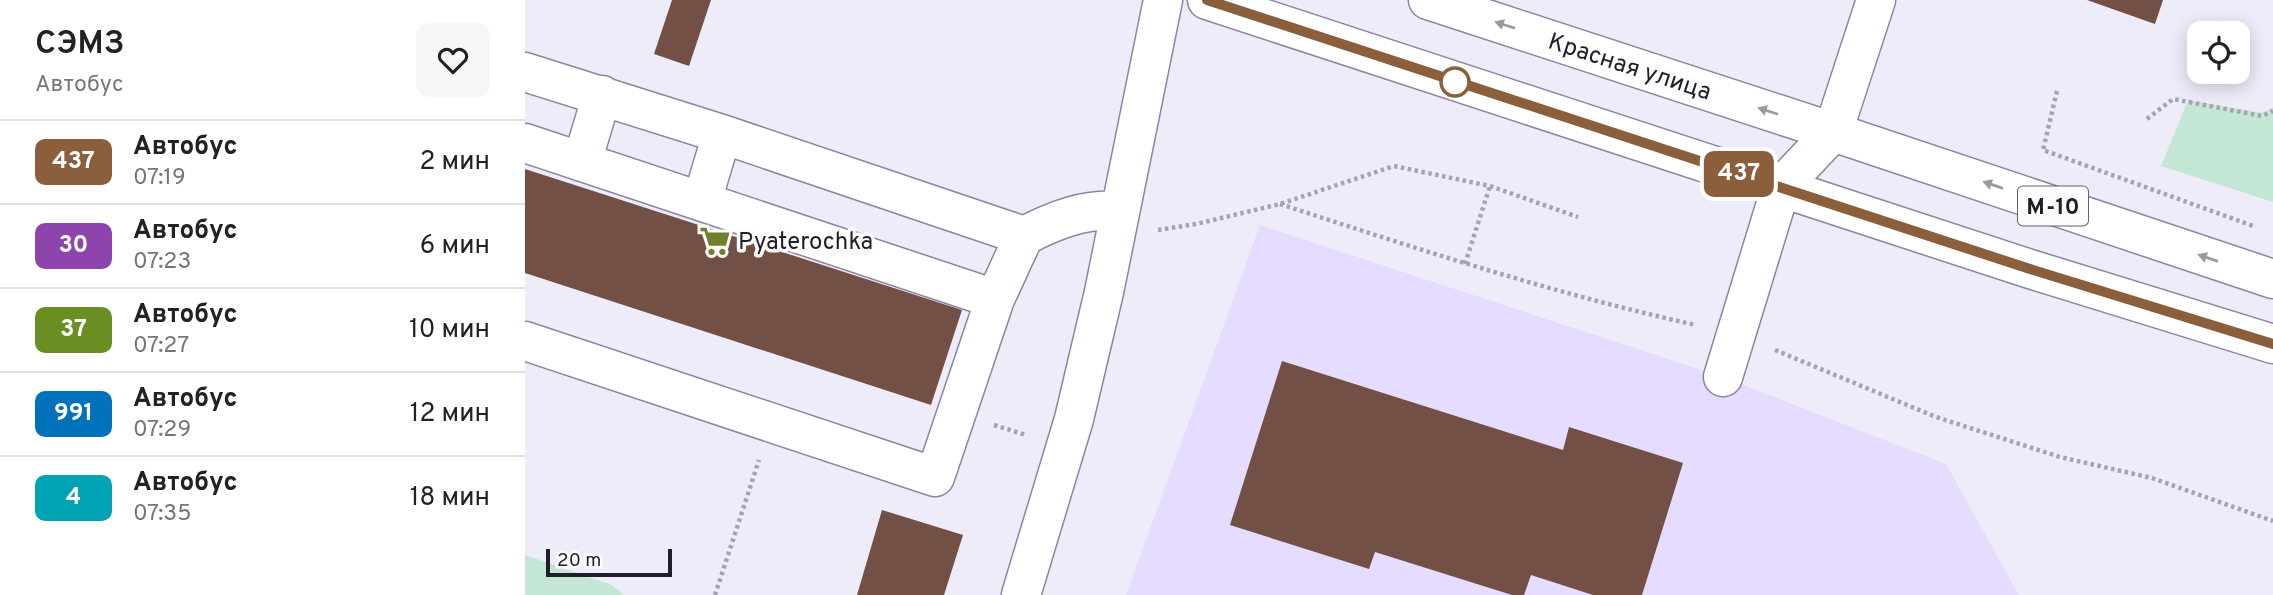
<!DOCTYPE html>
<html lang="ru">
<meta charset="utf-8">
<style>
:root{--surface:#fff;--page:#f6f6f6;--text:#222;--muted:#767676;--line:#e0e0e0}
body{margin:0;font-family:Overpass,sans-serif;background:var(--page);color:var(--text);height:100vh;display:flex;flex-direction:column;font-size:26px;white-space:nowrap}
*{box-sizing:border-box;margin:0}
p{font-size:23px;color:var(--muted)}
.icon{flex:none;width:38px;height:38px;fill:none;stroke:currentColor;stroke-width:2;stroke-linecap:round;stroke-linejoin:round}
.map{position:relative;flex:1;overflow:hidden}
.details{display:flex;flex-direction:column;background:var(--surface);width:525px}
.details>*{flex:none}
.badge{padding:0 14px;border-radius:10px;font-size:24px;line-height:46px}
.controls{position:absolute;left:1662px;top:21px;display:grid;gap:14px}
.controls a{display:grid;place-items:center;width:63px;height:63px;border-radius:14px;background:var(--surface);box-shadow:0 4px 18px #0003;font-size:35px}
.scale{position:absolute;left:21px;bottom:18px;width:126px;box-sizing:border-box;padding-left:7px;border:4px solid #211e2b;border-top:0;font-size:19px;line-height:24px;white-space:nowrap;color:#211e2b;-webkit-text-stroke:5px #fcfcfc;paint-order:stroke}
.map>.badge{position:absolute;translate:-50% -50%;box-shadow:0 0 0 4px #fff}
.round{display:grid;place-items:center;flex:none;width:74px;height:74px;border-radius:14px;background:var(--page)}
.head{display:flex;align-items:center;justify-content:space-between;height:119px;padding:0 35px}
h1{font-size:33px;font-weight:600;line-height:52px}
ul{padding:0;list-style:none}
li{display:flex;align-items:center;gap:21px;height:84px;padding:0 35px;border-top:2px solid var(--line)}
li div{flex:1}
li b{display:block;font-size:26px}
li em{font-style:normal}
li .badge{min-width:77px;font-weight:700;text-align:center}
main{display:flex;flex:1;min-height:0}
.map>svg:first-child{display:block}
</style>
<main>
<section class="details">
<div class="head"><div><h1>СЭМЗ</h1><p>Автобус</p></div><a class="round"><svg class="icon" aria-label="heart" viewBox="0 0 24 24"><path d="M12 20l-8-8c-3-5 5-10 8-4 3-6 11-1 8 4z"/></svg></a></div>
<ul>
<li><span class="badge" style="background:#8b5e3c;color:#fff">437</span><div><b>Автобус</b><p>07:19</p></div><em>2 мин</em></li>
<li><span class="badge" style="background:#8e44ad;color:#fff">30</span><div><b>Автобус</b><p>07:23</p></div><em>6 мин</em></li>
<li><span class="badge" style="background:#6b8e23;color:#fff">37</span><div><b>Автобус</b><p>07:27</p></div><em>10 мин</em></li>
<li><span class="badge" style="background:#0072bc;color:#fff">991</span><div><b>Автобус</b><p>07:29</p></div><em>12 мин</em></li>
<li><span class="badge" style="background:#00a3b4;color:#fff">4</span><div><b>Автобус</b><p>07:35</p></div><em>18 мин</em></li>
</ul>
</section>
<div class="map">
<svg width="1748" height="595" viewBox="0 0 1748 595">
<rect width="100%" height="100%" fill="#efecfa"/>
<path fill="#e5dcff" d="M735,225l463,152 223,87 73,131h-893z"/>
<path fill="#c4e7d5" d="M1663,100l74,13 11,-6v95l-112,-36z
M0,555l87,30 12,10h-99z"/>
<path fill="#735046" d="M147,0h39l-22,66 -35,-12z
M1562,0h76l-8,24z
M0,169l437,141 -31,95 -406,-132z
M757,361l281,89 6,-23 114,36 -41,132h-49l-62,-20 -7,20h-12l-137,-43 -6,17 -139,-44z
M357,510l81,25 -19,60h-87z"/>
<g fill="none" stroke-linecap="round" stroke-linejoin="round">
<g stroke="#8c84a4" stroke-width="41">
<path id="minor" d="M0,72l197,62 302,102c31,-16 61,-28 96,-25
M0,143l470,156
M57,162l20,-67
M177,201l20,-67
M0,341l410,136 60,-178 29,-63
M1198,377l58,-190 52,-55 43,-132
M496,595l53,-176 30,-127 59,-292"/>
</g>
<g stroke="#8c84a4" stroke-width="41">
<path id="highway" d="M682,0l823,269 243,75
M903,0l405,132 440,147"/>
</g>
<path stroke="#a6a3b0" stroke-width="4.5" stroke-dasharray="3.5 3.5" stroke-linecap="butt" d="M1532,91l-14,59 213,77
M1622,119l26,-20 89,17 11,-5
M755,204c138,45 275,90 416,121
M633,230l38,-6 84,-20 114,-38 96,20 88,31
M940,264l25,-78
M1250,350l161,67 124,40 92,21 121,43
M469,425l32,10
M190,595l44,-135"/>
<use href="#minor" stroke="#fff" stroke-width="38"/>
<use href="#highway" stroke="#fff" stroke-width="38"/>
</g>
<defs><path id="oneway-solid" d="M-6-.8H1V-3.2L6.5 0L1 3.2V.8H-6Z" transform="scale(1.75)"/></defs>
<g fill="#9b9aa0">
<use href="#oneway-solid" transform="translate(980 25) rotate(-162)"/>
<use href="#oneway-solid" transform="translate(1243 111) rotate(-162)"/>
<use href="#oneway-solid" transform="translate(1468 185) rotate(-161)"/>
<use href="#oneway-solid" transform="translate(1683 258) rotate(-161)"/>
</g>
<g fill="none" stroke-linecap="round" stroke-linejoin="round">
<g stroke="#fff" stroke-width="16">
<path id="line" d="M682,0l823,269 243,75"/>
</g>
<use href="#line" stroke="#8b5e3c" stroke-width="10"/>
</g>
<defs>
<g id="supermarket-bare" transform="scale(2.415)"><path d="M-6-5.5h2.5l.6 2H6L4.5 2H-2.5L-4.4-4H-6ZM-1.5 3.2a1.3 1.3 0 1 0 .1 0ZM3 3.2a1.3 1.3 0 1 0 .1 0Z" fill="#72802e" stroke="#fcfcfc" stroke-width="2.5" paint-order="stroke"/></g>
</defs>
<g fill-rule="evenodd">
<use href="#supermarket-bare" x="190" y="241"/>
</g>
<circle fill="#fff" stroke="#8b5e3c" stroke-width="3.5" cx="930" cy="82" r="14"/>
<g text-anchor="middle" stroke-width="7" stroke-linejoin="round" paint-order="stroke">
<rect fill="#fcfcfc" stroke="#63616a" stroke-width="2" x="1493" y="186.5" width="70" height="39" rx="5"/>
<g font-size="23" font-weight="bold" fill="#211e2b">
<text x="1528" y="214">М-10</text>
</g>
<g font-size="24" fill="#211e2b" stroke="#fcfcfc">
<text transform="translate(1105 66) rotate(18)" y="8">Красная улица</text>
</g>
<g font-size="24" fill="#211e2b" stroke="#fcfcfc" text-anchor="start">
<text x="213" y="249">Pyaterochka</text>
</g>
</g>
</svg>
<div class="controls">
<a><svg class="icon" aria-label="locate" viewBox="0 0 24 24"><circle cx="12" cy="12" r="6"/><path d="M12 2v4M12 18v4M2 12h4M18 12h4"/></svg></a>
</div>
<div class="scale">20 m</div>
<b class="badge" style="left:1214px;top:174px;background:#8b5e3c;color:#fff">437</b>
</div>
</main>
